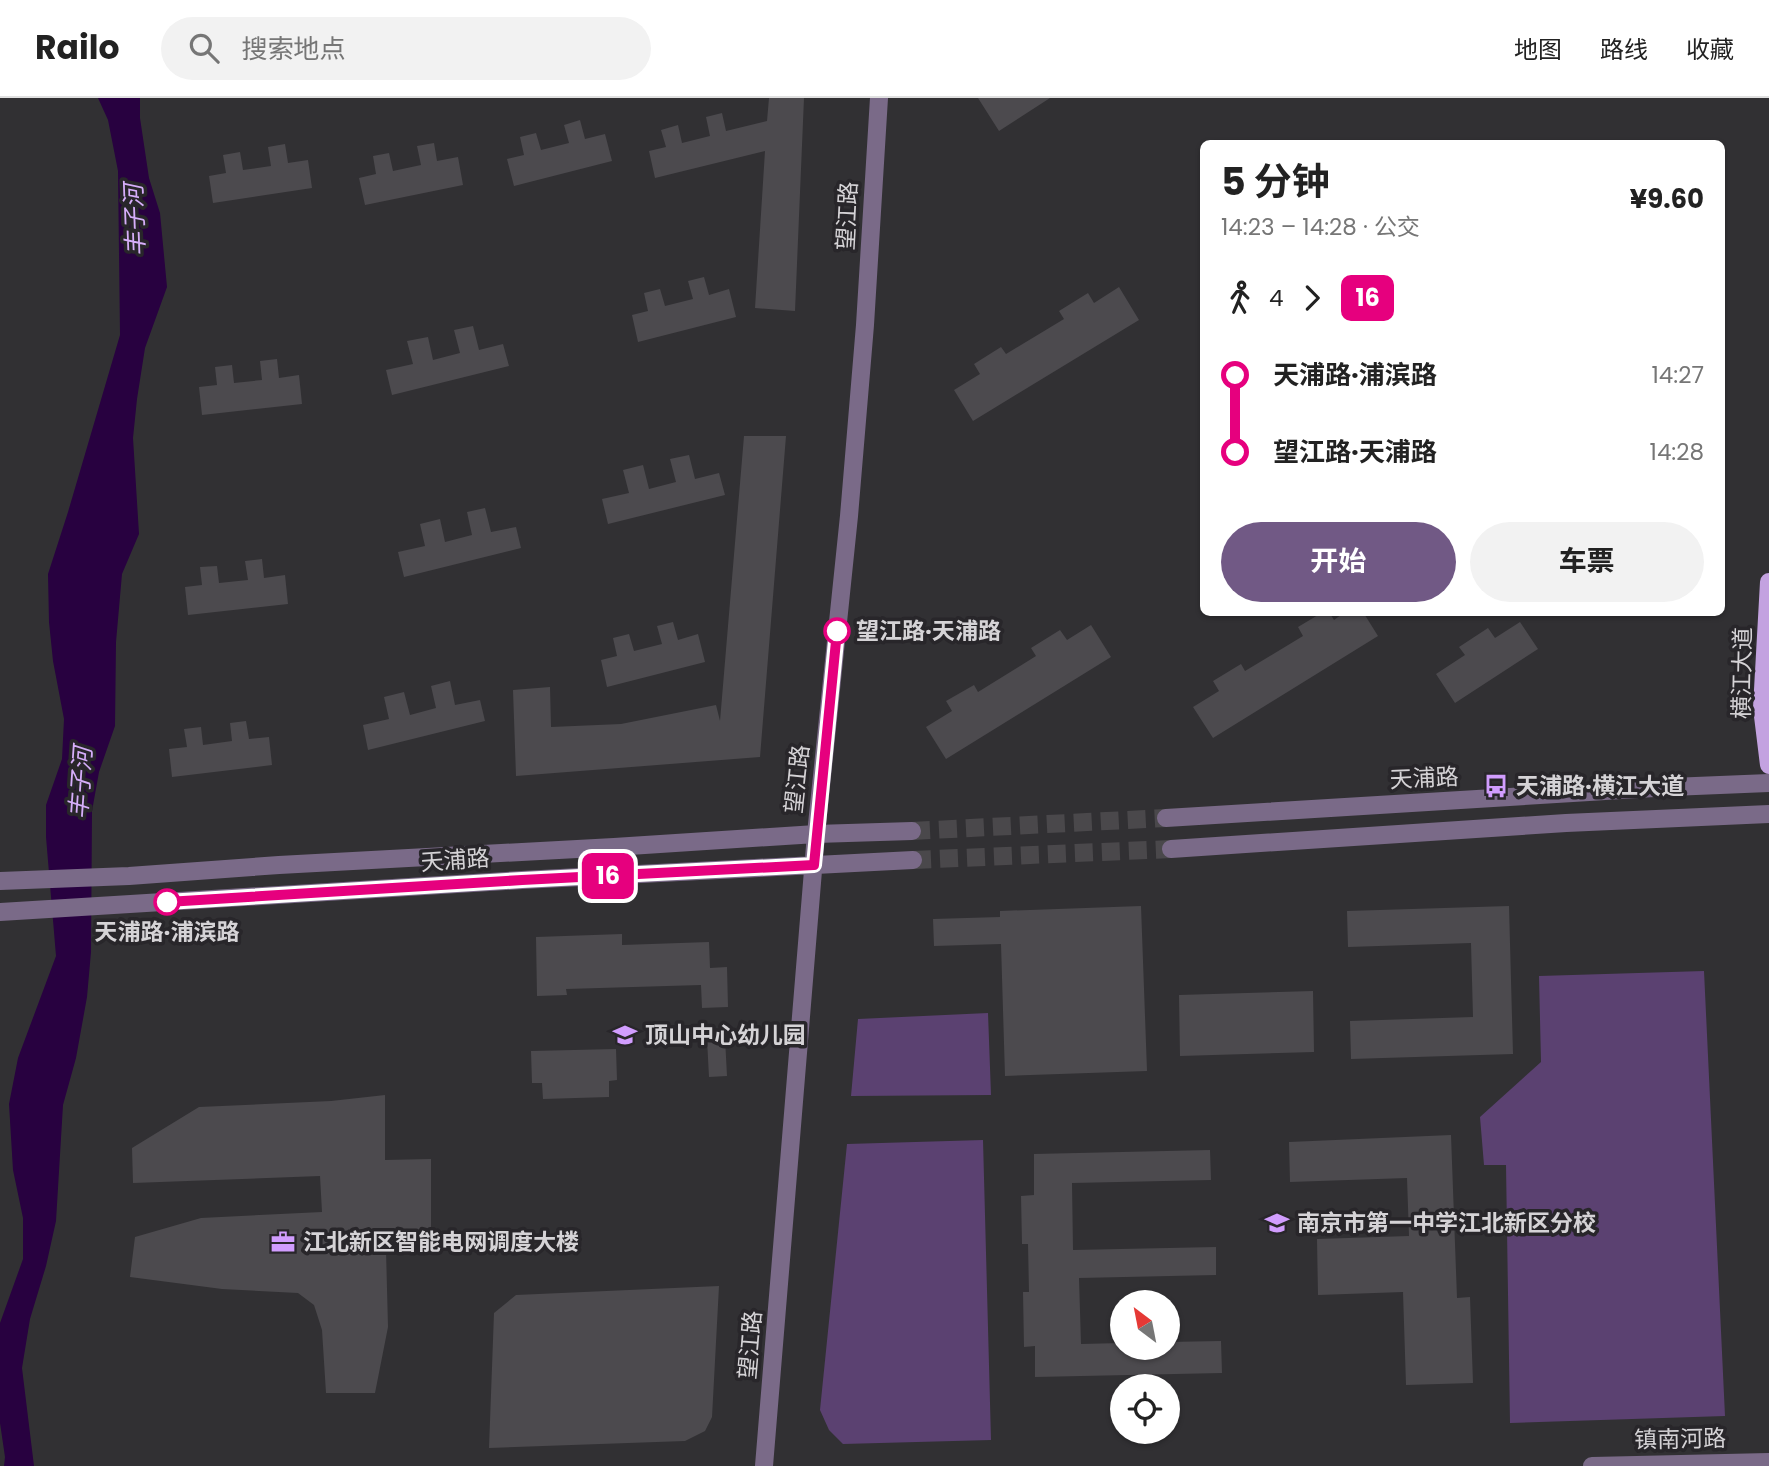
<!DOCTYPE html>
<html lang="zh">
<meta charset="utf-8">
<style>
:root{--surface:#fff;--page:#f2f2f2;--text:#222;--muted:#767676;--line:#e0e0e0;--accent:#715985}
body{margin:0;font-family:Poppins,"Noto Sans SC",sans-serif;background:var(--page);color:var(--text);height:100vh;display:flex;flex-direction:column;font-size:26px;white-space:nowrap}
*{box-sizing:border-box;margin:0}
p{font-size:23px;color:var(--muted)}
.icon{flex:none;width:38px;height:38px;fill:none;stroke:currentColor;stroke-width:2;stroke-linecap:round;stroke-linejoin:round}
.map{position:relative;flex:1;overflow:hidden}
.sheet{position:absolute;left:1200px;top:42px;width:525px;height:476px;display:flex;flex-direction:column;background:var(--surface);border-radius:10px;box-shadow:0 2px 5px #0004}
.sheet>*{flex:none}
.badge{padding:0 14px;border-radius:10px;font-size:24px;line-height:46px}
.needle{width:46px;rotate:328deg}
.fabs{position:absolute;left:1110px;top:1192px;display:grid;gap:14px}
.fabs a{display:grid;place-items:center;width:70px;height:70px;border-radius:50%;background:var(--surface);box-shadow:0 2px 5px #0004;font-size:35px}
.map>.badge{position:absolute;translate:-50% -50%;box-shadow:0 0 0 4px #fff}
.legs{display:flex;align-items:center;gap:10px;height:77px;padding:0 21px;font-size:23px}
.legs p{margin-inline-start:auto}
.summary{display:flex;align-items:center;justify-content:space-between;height:119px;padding:0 21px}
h1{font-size:38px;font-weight:700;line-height:52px}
.action{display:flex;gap:14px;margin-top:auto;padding:14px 21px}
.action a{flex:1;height:80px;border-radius:42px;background:var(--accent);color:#fff;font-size:28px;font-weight:700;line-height:80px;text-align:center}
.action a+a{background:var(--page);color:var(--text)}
ul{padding:0 21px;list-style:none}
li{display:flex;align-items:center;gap:24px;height:77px;font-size:26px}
li i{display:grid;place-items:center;width:10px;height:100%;margin:0 9px;background:currentColor}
li i::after{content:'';width:18px;height:18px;margin:-9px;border:5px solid;border-radius:50%;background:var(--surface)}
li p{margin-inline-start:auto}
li:first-child i{background:linear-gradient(#0000 50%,currentColor 0)}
li:last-child i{background:linear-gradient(currentColor 50%,#0000 0)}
header{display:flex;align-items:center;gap:42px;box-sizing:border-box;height:98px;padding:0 35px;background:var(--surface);border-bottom:2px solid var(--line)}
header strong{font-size:33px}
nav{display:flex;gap:38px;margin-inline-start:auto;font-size:24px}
.search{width:490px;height:63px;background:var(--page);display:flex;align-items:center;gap:18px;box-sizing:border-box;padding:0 24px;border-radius:38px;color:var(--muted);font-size:26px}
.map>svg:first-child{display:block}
</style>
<header>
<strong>Railo</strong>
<div class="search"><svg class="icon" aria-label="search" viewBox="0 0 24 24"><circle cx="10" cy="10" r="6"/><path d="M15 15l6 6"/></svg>搜索地点</div>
<nav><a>地图</a><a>路线</a><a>收藏</a></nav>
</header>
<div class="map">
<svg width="1769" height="1368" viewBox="0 0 1769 1368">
<rect width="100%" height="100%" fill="#313033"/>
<path fill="#5b4171" d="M1704,873l21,445 -215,7 -4,-258h-22l-4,-48 61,-55 -2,-86z
M988,915l3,82 -140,1 7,-77z
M983,1042l8,300 -148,4 -14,-14 -9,-20 27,-266z"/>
<path fill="#280140" d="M98,0h42v20l9,60 11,35 7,74 -22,61 -8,51 -4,39 6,96 -17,40 -6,68 -1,84 -16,46 -7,39 -1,141 -4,45 -11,61 -13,47 -7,116 -10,45 -16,53 -8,49 12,98h-30l1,-9 -5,-34v-100l23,-64v-41l-10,-48 -4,-66 9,-46 38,-102 -10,-119v-32l16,-46 2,-40 -11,-58 -4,-39 -1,-48 20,-62 52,-177 -2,-164 -10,-51z"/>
<path fill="#4c4a4e" d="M769,0h35l-9,213 -40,-3 10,-157 -110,27 -6,-27 17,-4 -5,-17 17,-5 4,18 28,-7 -4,-19 16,-4 4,18 41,-10z
M978,0h72l-51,33z
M580,22l5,19 20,-5 7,27 -98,25 -7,-27 17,-4 -4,-18 16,-4 5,17 28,-7 -5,-18z
M434,45l3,18 21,-4 5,28 -98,20 -6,-27 17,-4 -3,-18 16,-3 4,18 28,-6 -4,-19z
M285,46l3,19 20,-3 4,28 -99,15 -4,-27 17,-3 -3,-18 17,-3 3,18 28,-4 -3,-19z
M704,179l5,18 20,-6 7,28 -98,25 -6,-27 16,-4 -4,-18 16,-4 5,17 28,-7 -5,-18z
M1119,189l20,33 -166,101 -19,-31 26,-16 -6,-10 27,-17 5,7 58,-35 -5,-8 29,-18 6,10z
M473,228l6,24 24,-6 6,22 -117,29 -6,-25 27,-6 -6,-23 21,-4 5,23 27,-7 -6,-23z
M277,261l2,19 20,-3 3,29 -100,11 -3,-28 18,-2 -2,-18 17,-2 2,18 28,-3 -2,-19z
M744,338h42l-26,321 -244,19 -3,-86 37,-3 1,40 70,-3 95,-19 4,16z
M689,357l6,24 24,-6 6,22 -117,29 -6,-25 27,-6 -6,-23 20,-5 6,24 27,-7 -6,-23z
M485,410l6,24 25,-5 5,21 -117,29 -6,-25 27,-6 -5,-22 20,-5 5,23 27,-7 -5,-23z
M262,461l2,19 21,-3 3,29 -100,11 -3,-28 17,-2 -2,-18 17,-1 2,17 29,-3 -3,-19z
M1323,514h6l5,8 11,-8h18l15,24 -165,102 -20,-31 26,-16 -6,-10 28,-17 4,7 58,-35 -5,-9z
M673,524l5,18 20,-6 7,28 -98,25 -6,-27 16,-4 -4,-18 16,-4 5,17 28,-7 -5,-18z
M1520,524l18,27 -83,54 -19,-29 29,-19 -6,-8 29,-19 7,10z
M1091,527l20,32 -165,102 -20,-32 26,-16 -6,-10 28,-16 4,7 58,-36 -5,-8 29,-18 7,10z
M450,583l5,24 25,-5 5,21 -117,29 -5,-25 26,-6 -5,-22 20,-5 6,23 26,-7 -5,-22z
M246,623l3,18 20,-2 3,28 -100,12 -3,-28 18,-2 -3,-18 17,-2 2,18 29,-4 -2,-18z
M1141,808l6,165 -142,5 -4,-132 -67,2 -1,-27 67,-2v-6z
M1509,808l4,148 -162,5 -1,-38 123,-4 -2,-74 -123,4 -1,-36z
M622,836v11l87,-3 1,26 17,-1 1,40 -26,1 -1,-23 -135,4 1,6 -30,1 -1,-59z
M1313,893l1,61 -134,4 -1,-61z
M725,940l2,38 -18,1 -2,-38z
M616,951l1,31 -8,1v16l-66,2 -1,-16h-10l-1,-32z
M385,997v65l46,-1v89l-45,2 2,77 -13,66h-49l-4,-63 -8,-25 -16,-12 -76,-4 -92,-12 5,-40 66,-19 121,-6 -2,-36 -187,7 -1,-35 67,-41 132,-6z
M1451,1037l6,163 13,-1 3,86 -67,2 -3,-93 -85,3 -1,-56 92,-3 -2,-58 -117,4 -1,-40z
M1210,1052l1,30 -139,3 1,67 143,-3v28l-137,3 2,66 41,-1v5h45v-6l54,-1 1,32 -187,4v-31l-11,1 -1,-55h6l-1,-48h-6l-1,-48 13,-1v-41z
M719,1188l-7,131 -7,14 -20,10 -196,7 5,-135 22,-18z"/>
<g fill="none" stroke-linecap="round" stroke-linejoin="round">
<path stroke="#4a484b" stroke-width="18" stroke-dasharray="18 9" stroke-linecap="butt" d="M912,733l254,-13
M913,762l258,-11"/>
<path stroke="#7a6a88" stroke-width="18" d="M1166,720l505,-31 98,-4
M1171,751l395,-26 203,-9
M0,783l129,-5 150,-11 335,-18 202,-13 96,-3
M0,814l522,-32 391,-20
M764,1368l52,-632 33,-318 16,-191 14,-227
M1592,1368l177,-4"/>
<path stroke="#c3a2e0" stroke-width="18" d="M1769,484l-7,126 7,57"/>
</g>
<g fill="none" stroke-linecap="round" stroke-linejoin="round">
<g stroke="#fff" stroke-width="16">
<path id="line-1" d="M167,804l355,-22 292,-15 23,-234"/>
</g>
<use href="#line-1" stroke="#e6007e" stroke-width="10"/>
</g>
<defs>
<g id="bus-bare" transform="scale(1.89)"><path d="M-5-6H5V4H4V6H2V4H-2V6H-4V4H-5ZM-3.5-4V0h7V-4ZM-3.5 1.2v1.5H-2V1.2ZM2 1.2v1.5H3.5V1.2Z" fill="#d19dfe" stroke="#28262a" stroke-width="2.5" paint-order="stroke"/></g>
<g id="school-bare" transform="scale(1.89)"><path d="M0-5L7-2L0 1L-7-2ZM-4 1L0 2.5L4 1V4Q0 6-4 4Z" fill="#d19dfe" stroke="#28262a" stroke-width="2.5" paint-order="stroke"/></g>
<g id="office-bare" transform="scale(1.89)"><path d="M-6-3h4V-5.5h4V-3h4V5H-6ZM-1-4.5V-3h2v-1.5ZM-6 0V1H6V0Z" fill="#d19dfe" stroke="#28262a" stroke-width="2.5" paint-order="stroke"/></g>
</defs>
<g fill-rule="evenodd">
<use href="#bus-bare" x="1496" y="688"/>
<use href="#school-bare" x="625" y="937"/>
<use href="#school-bare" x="1277" y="1125"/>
<use href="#office-bare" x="283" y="1144"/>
</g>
<g fill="#fff" stroke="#e6007e" stroke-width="3.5">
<circle cx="837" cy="533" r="12"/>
<circle cx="167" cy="804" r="12"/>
</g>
<g text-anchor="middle" stroke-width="7" stroke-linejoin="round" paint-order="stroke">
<g font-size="23" fill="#d5d3d6" stroke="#28262a">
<text transform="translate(847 118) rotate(-87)" y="8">望江路</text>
<text transform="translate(1742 575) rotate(-89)" y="8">横江大道</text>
<text transform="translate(1424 680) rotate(-3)" y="8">天浦路</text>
<text transform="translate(797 681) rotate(-84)" y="8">望江路</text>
<text transform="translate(455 762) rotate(-4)" y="8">天浦路</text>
<text transform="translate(750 1247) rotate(-85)" y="8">望江路</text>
<text transform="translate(1680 1341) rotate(-1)" y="8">镇南河路</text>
</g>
<g font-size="23" font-weight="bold" fill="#d5d3d6" stroke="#28262a" text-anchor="start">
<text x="856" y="541">望江路·天浦路</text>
<text x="167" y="842" text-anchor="middle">天浦路·浦滨路</text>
</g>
<g font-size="23" font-weight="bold" fill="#d5d3d6" stroke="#28262a" text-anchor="start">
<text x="1516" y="696">天浦路·横江大道</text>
<text x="645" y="945">顶山中心幼儿园</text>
<text x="1297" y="1133">南京市第一中学江北新区分校</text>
<text x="303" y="1152">江北新区智能电网调度大楼</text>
</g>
<g font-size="24" font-style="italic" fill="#d6aefa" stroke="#28262a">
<text transform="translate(135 122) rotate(-92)" y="8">丰子河</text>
<text transform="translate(81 685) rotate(-86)" y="8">丰子河</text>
</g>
</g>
</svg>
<div class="fabs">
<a><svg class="needle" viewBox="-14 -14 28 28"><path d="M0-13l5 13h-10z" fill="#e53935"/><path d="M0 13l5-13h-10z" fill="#767676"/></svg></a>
<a><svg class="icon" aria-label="locate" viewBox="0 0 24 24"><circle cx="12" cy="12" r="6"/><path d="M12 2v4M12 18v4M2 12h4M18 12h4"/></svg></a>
</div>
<b class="badge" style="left:608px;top:778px;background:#e6007e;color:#fff">16</b>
<section class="sheet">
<div class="summary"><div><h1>5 分钟</h1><p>14:23 – 14:28 · 公交</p></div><b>¥9.60</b></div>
<div class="legs"><svg class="icon" aria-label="walk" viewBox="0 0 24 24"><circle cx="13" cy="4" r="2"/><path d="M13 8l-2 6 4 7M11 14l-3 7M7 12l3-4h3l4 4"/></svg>4<svg class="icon" aria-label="forward" viewBox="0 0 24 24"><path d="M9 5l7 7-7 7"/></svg><b class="badge" style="background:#e6007e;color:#fff">16</b></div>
<ul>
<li><i style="color:#e6007e"></i><b>天浦路·浦滨路</b><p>14:27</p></li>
<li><i style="color:#e6007e"></i><b>望江路·天浦路</b><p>14:28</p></li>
</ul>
<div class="action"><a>开始</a><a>车票</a></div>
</section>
</div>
